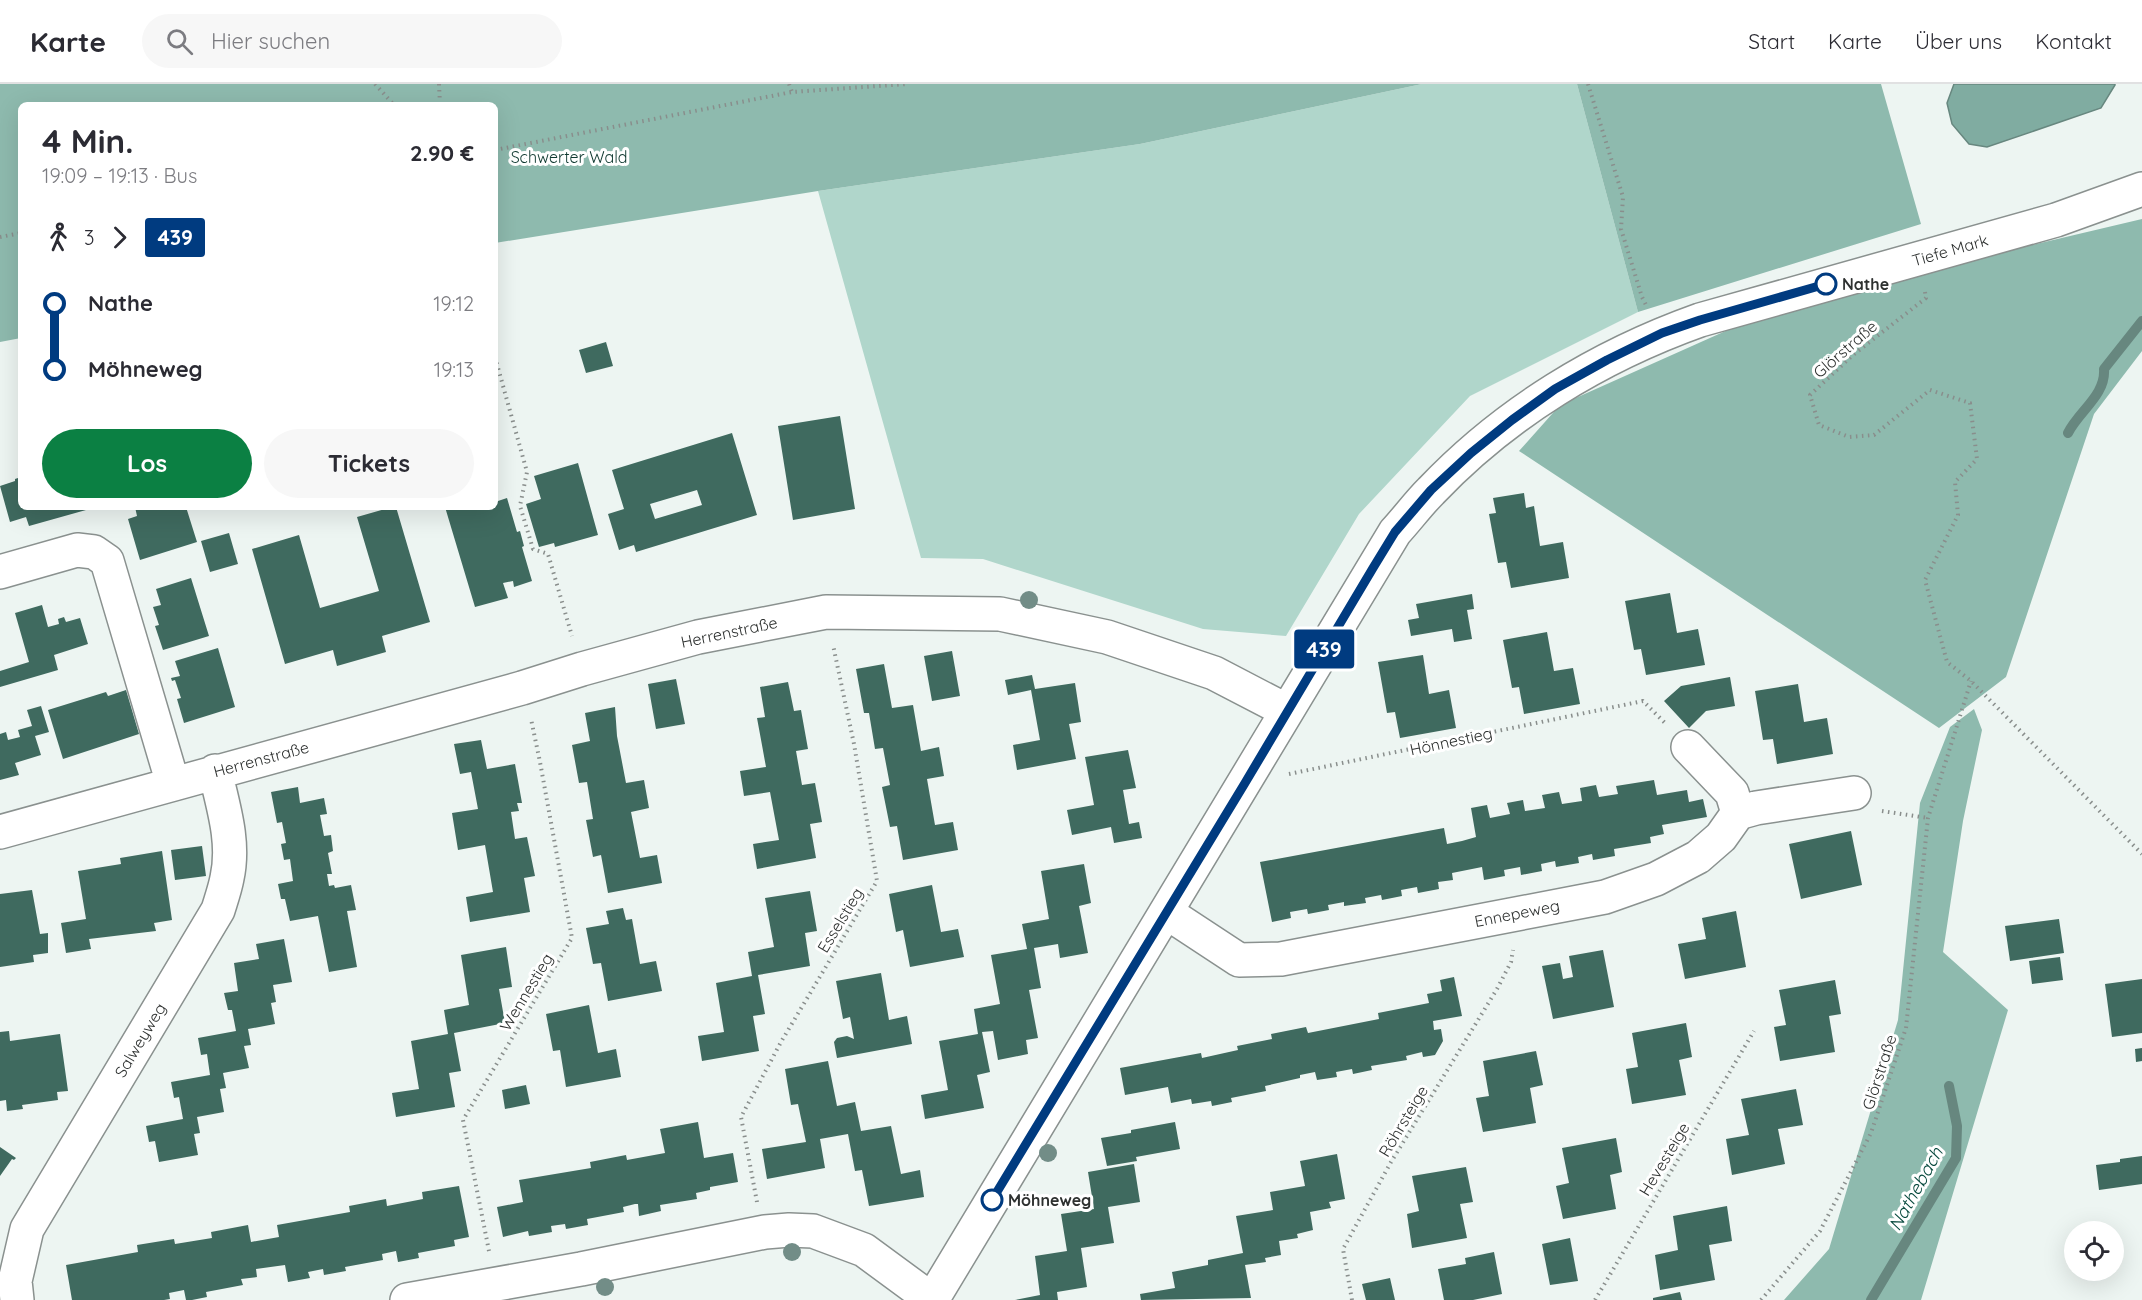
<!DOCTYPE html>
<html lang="de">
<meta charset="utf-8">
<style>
:root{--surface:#fff;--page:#f7f7f7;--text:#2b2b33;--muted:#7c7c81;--line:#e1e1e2;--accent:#0b8043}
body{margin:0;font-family:Quicksand,sans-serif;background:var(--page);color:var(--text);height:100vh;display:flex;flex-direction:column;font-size:22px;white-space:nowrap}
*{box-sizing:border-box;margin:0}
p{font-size:20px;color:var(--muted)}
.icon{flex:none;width:33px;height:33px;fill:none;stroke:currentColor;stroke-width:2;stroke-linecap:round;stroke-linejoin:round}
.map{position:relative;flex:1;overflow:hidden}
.side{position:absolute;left:18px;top:18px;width:480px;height:408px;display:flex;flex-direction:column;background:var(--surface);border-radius:9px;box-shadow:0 6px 24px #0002}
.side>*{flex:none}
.badge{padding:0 12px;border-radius:4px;font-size:21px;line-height:39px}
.fabs{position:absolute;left:2064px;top:1137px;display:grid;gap:12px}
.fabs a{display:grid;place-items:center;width:60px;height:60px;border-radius:50%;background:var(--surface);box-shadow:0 6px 24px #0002;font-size:30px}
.map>.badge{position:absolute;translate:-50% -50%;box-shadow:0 0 0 3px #fff}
.legs{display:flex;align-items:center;gap:9px;height:66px;padding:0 24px;font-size:20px}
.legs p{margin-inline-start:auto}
.overview{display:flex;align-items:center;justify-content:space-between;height:102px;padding:0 24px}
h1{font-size:33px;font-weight:700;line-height:45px}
.primary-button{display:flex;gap:12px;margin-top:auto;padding:12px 24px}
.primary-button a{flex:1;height:69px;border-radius:36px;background:var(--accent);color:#fff;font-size:24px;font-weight:700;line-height:69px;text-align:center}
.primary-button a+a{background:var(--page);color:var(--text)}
ul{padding:0 24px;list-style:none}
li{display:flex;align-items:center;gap:21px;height:66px;font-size:22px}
li i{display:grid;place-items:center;width:9px;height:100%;margin:0 8px;background:currentColor}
li i::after{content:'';width:15px;height:15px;margin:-8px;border:4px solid;border-radius:50%;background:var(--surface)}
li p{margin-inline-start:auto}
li:first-child i{background:linear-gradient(#0000 50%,currentColor 0)}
li:last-child i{background:linear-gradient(currentColor 50%,#0000 0)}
header{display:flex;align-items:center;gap:36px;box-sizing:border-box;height:84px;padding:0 30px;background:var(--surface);border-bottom:2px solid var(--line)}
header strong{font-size:28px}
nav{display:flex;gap:33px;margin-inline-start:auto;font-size:21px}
.search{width:420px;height:54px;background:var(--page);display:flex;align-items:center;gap:15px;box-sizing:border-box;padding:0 21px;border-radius:33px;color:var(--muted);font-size:22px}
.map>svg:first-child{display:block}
</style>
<header>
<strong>Karte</strong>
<div class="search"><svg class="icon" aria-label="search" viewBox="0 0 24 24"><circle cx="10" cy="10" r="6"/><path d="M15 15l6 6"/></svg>Hier suchen</div>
<nav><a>Start</a><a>Karte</a><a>Über uns</a><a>Kontakt</a></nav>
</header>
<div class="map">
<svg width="2142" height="1216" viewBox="0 0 2142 1216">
<rect width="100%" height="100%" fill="#edf5f2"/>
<path fill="#b0d6cb" d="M1422,0h155l61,228 -168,84 -111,118 -73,122 -83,-7 -220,-70 -62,-1 -103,-367 322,-47z"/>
<path fill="#8ebaae" d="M0,0h1422l-282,60 -322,47 -323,52v-138h-474v233l-21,4z
M1577,0h304l40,140 -283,88z
M2142,135v132l-48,63 -88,263 -67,51 -420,-277 41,-46 179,-80 217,-62z
M1974,625l8,21 -19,91 -20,131 65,58 -87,290h-137l45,-51 69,-229 22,-217 30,-76z"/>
<path fill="#80aca1" stroke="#67877f" stroke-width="1.5" d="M1954,0h161v1l-14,23 -114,39 -18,-3 -17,-20 -5,-21z"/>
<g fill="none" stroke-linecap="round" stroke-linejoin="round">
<path stroke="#67877f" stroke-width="10" d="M2068,349c11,-22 38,-38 36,-64l38,-48
M1871,1216l85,-142 1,-32 -8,-40"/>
</g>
<path fill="#3f6a5f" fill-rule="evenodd" d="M606,258l7,24 -27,7 -7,-23z
M840,332l15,93 -62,11 -15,-94z
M732,349l25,82 -121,37 -2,-7 -15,5 -11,-36 16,-5 -12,-39zM697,406l5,15 -47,14 -5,-15z
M578,379l20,72 -43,12 -1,-4 -15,4 -13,-43 15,-5 -7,-23z
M21,393v30h64l1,3 -57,16 -3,-9 -16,5 -10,-36 15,-5v-2z
M1524,409l2,15 8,-2 6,40 23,-4 6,36 -58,10 -5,-26 -8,1 -9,-49 7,-1 -3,-15z
M507,414l10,34 3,-1 4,15 -2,1 10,34 -18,6 -1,-6 -10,2 5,15 -33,9 -30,-100h23l1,2 8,-2h18v-5z
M135,423h51l11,35 -57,18 -12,-41 9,-3z
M392,423h4l34,115 -48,14 4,16 -49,14 -4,-16 -48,14 -33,-115 47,-14 21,73 59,-17 -22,-74z
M229,449l9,31 -28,8 -9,-31z
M191,494l18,58 -46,14 -8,-24 4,-1 -6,-18 8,-2 -5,-16z
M1670,509l7,40 21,-4 7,36 -59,10 -5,-26 -7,1 -9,-49z
M1472,510l2,15 -7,1 5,29 -18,3 -2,-13 -41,7 -3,-16 11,-2 -3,-14z
M42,521l6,22 11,-3 -1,-5 6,-2 2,5 14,-4 8,26 -34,11 4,15 -58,17v-16l29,-9 -14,-49z
M1547,548l7,39 19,-3 7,36 -56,10 -5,-27 -7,1 -9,-48z
M218,564l17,59 -51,16 -7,-24 4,-1 -6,-18 -3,1 -1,-3 9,-2 -5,-15z
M952,567l8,45 -28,5 -8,-45z
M1423,571l6,39 20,-4 7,38 -56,10 -5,-26 -8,1 -9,-51z
M884,580l8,44 21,-3 8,46 18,-4 5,29 -17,3 8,46 18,-3 5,28 -55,10 -6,-34 -7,1 -8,-40 8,-2 -7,-37 -8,1 -6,-36h-5l-8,-44z
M1032,591l3,14 40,-6 6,39 -12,2 7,35 -59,11 -4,-25 27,-5 -9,-50 -23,5 -3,-15z
M1730,593l5,29 -29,5 -17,17 -25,-27 17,-15z
M676,595l9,45 -29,5 -8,-45z
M788,598l6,29 7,-1 7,39 -12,2 6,34 13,-2 7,39 -12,2 6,34 -59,11 -4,-25 26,-4 -9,-48 -26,4 -4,-25 26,-4 -9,-49 8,-1 -5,-30z
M1798,600l6,38 23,-4 6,36 -56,10 -4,-25 -10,1 -8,-49z
M126,606l13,44 -76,25 -15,-49 58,-18 2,4z
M41,622l8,26 -14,4 6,19 -26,8 4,12 -19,5v-46l6,-2 2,8 12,-3 -2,-7 14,-4 -5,-16z
M615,623l2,29 9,47 18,-3 5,28 -18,4 9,46 17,-3 5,28 -54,10 -7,-38 -8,2 -7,-37 7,-1 -6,-37 -8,1 -7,-38 18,-4 -5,-28z
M481,656l6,29 28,-5 7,39h-5l2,8 -8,1 4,27 12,-2 8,39 -11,2 6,34 -60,10 -4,-25 27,-5 -8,-47 -27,5 -6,-37 26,-4 -7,-37 -11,2 -6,-30z
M1128,666l8,38 -13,2 6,34 10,-2 3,16 -28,5 -3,-16 -39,8 -5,-25 27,-5 -9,-48z
M1654,696l3,15 30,-5 2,12 14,-3 4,18 -45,8 2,9 -14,3 1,6 -37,6 1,7 -22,4 -1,-6 -14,3 1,6 -23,4 -1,-6 -14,3 1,7 -21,4 -1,-8 -16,3 1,6 -21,4 -2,-13 -30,6 1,7 -15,2 1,7 -21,4 -1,-6 -16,3 1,6 -20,4 -1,-5 -16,3 1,5 -22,3v-4l-16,3 1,5 -21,4 -1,-5 -17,3 1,6 -19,4 -12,-60 184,-34 3,16 15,-3 14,-4 -5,-29 16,-3 3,13 20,-4 -3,-11 16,-3 2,11 20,-3 -3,-13 17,-3 3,12 20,-3 -2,-13 16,-3 3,12 19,-3 -2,-8z
M298,703l2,16 24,-5 3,16 -7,1 4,21 7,-1 2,16 -5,2 4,21h-5l2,12 5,-1 1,3 16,-3 5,25 -9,1 10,56 -28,5 -11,-56 -28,5 -5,-22h-4l-3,-15 15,-3 -3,-22 -6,1 -3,-16 5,-1 -4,-21 -5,1 -6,-31z
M1851,747l11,54 -61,14 -12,-55z
M202,762l4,30 -31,4 -4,-30z
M162,767l10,69 -18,3 2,8 -67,8 2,10 -25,4 -5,-30 25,-4 -8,-48 43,-7 -1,-6z
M1084,780l7,39 -12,3 9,47 -28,5 -2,-14 -24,4 7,40 -12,2 9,48 -12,2 2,14 -30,6 -5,-29 -11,1 8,40 -13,3 7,33 -59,11 -4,-24 27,-5 -9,-49 39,-7 -4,-25 26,-5 -9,-49 36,-6 -5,-25 27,-5 -8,-48z
M932,801l9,47 17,-3 6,28 -54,10 -7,-37 -7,2 -7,-38z
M32,806l8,44 8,-1v20l-15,2 1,7 -34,5v-73z
M810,807l7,40 -12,2 5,33 -52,9 7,39 -12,2 6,35 -57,10 -4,-25 26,-4 -8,-49 36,-7 -4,-24 26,-5 -9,-49z
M623,824l3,12 6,-1 8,45 16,-3 6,30 -54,10 -7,-38 -8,1 -7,-36 23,-4 -3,-13z
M1736,827l10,56 -61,12 -7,-35 28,-5 -4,-21z
M2059,835l5,34 -54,8 -5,-35z
M284,855l8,43 -19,3 3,17 -5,1 4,21 -27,5 3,16 -7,1 5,22 -26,5 3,15 -6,1 4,23 -27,5 3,16 -6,1 4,21 -39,7 -4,-21 -6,1 -3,-16 37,-7 -4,-22 -5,1 -3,-16 39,-7 -3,-21 -6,1 -3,-17 38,-7 -4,-21h-4l-4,-17 14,-2 -4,-28 25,-4 -3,-15z
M506,863l6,40 -13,2 6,34 -51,10 7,38 -12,2 6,34 -59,10 -4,-24 27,-4 -8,-48 37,-7 -4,-24 25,-5 -8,-50z
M1603,866l11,57 -61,12 -11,-53 18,-3 3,16 10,-2 -4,-21z
M2060,873l3,23 -31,4 -3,-23z
M881,889l8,47 18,-4 5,28 -75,14 -3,-16 3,-4 10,-2 7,3 -4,-22 -7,2 -7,-38z
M1454,893l8,39 -29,5 1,9 7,-1 2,12 -8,14 -12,2 -1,-5 -16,4 1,4 -36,6 1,4 -19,4 -1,-5 -16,3 1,5 -20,3 -2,-8 -15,3v3l-35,8 1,5 -35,7 1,4 -20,4 -1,-5 -19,3 -1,-5 -20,4 -3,-16 -43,8 -5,-27 81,-15 1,5 36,-8 -1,-4 35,-7 -1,-5 35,-7 2,6 71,-14 -1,-6 51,-10 -2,-9 15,-3 -2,-11z
M2142,895v54l-30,4 -7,-53z
M1835,896l6,34 -12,2 6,36 -55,9 -6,-34 12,-2 -7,-35z
M589,921l9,48 18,-4 5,28 -55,10 -6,-37 -7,1 -7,-37z
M1686,939l6,34 -13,3 7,35 -54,9 -6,-35 12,-2 -6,-34z
M9,947l1,10 50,-7 8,57 -11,1 1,8 -36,5 1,4 -16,2 -1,-11 -6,1v-69z
M2142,964v13l-6,1 -1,-13z
M1536,967l7,34 -13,3 6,35 -53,9 -7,-34 13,-2 -6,-35z
M828,977l9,45 18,-4 6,29 30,-5 10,48 19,-4 4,27 -55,9 -7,-36 -7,1 -7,-37 -28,5 5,29 -58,11 -5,-30 44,-7 -8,-38 -7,1 -6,-36z
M526,1001l4,19 -25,5 -3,-19z
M1796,1005l7,36 -25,4 7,35 -53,11 -6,-36 23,-4 -8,-36z
M698,1038l6,36 29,-5 5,29 -28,5v3l-14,3 1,6 -37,6 1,6 -22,5 -1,-12h-3l-12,3 1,5 -37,7 1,6 -22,4 -1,-5 -14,2 1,6 -23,4 -1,-5 -25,6 -6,-30 26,-5 -4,-22 72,-12 -1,-6 36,-7 1,5 38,-7 -5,-24z
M1175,1038l5,27 -44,8 1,4 -30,5 -6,-28 30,-5v-3z
M1616,1054l6,34 -12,3 6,34 -53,10 -7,-33 13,-3 -7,-35z
M0,1063l16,11 -2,2 -2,-1 -12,17z
M1337,1070l8,45 -16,3 2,6 -21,4 3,18 -16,4 1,4 -19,3 2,14 -16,3 1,4 -21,3 6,33 -110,2 -1,-6 35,-6 -3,-16 36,-7v-5l35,-7 -7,-37 37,-6 -3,-18 35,-6 -5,-25z
M2142,1072v28l-43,6 -3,-25 24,-3v-3z
M1134,1080l6,38 -32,5 6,36 -33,5 6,39 -30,5 1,8h-43l25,-5 -5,-39 32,-5 -6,-37 33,-5 -6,-37z
M1466,1083l7,35 -13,2 7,34 -55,10 -5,-34 12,-3 -7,-35z
M459,1102l10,51 -15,3 1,6 -37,7 1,5 -21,4 -2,-11 -14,3 1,6 -38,7 1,4 -22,4 -1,-6 -15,3 2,6 -22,4 -3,-17 -29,4 1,8 -16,2 2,6 -37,7 1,5 -15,3h-6l-2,-10 -15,3 1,6 -6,1h-92l-6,-35 72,-13 -1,-7 37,-6 1,5 37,-6 -1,-6 37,-7 3,17 28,-5 -2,-12 73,-13 -1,-6 37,-7 1,7 36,-7 -1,-7z
M1727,1122l5,35 -23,4 6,35 -55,10 -5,-35 23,-5 -5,-34z
M1570,1154l8,43 -28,4 -8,-41z
M1494,1168l8,42 -29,6h-29l-6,-31 28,-5 -1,-6z
M1390,1194l5,22h-29l-4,-16z
M1680,1208l2,8h-29v-2z"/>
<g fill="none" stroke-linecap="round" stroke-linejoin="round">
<g stroke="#8a918f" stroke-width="36">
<path id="minor" d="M0,488l77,-22 17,2 13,9 66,223
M1688,663l44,46 6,20
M0,748l522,-144 60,-19 116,-32 128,-25 174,2 107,23 107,36 73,38
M1166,828l73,48 42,-1 324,-62 51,-18 42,-22 23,-20 17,-24 18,-5 98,-15
M17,1216l-2,-19 12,-52 191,-319c3,-10 7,-21 9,-32 8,-36 -4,-72 -12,-107
M407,1216l174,-31 184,-37 24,-2 24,1 51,19 68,50
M932,1216l463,-768c12,-13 23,-28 36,-41 74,-78 168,-135 269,-171l356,-100 86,-31"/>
</g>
<path stroke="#898e8c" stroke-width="4" stroke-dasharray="1.5 4.5" stroke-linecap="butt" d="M375,0l19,21
M439,0l1,21
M789,0l3,8
M1588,0l35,113 -2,32 21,68 5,10
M495,66l297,-58 115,-8
M0,153l21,-4
M1925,208l1,6 -73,57 -43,40 9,30 30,12 25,-2 56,-45 40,13 7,56 -22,23 3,33 -33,65 22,82 24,19 171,173
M495,273l32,115 -7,34 13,43 15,5 24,82
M1289,690l354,-73 24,24
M1882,727l46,7
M757,1118l-16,-85 40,-75 96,-161 -23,-137 -21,-99
M489,1167l-26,-131 109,-182 -32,-176 -9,-43
M1352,1216l-9,-51 48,-87 106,-173 14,-27 2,-12
M1595,1216l159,-269
M1761,1216l59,-69 51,-98 35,-105 22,-210 43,-137"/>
<use href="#minor" stroke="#fff" stroke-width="33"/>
</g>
<g fill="#728d87">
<circle cx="1029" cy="516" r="9"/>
<circle cx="1048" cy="1069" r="9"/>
<circle cx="792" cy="1168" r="9"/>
<circle cx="605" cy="1203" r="9"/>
</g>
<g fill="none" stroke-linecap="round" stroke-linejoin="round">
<g stroke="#fff" stroke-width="14">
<path id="line-1" d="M992,1116l253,-417 128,-215 22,-36 36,-42 40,-37 41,-33 43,-31 52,-29 55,-27 38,-13 126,-36"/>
</g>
<use href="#line-1" stroke="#003b80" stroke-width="9"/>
</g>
<g fill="#fff" stroke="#003b80" stroke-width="3">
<circle cx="1826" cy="200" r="10"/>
<circle cx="992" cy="1116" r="10"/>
</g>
<g text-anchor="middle" stroke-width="6" stroke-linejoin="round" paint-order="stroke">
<g font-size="16" fill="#0e382f" stroke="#fff">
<text x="569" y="79">Schwerter Wald</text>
</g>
<g font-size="16" fill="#2e3130" stroke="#fff">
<text transform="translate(1950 166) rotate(-16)" y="6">Tiefe Mark</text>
<text transform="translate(1845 265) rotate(-41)" y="6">Glörstraße</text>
<text transform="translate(729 548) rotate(-12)" y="6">Herrenstraße</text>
<text transform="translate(1451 657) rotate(-12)" y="6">Hönnestieg</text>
<text transform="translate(261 675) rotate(-15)" y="6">Herrenstraße</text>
<text transform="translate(1517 829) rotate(-11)" y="6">Ennepeweg</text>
<text transform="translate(840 836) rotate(-59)" y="6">Esselstieg</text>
<text transform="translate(526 908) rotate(-59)" y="6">Wennestieg</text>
<text transform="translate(140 956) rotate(-59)" y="6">Salweyweg</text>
<text transform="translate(1879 988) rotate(-72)" y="6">Glörstraße</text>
<text transform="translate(1403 1037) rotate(-59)" y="6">Röhrsteige</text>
<text transform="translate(1664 1075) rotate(-59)" y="6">Hevesteige</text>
</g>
<g font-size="16" font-weight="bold" fill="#2e3130" stroke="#fff" text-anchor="start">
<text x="1842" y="206">Nathe</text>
<text x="1008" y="1122">Möhneweg</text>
</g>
<g font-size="18" font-style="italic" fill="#07493d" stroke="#fff">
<text transform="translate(1916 1105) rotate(-61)" y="6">Nathebach</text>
</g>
</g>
</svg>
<div class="fabs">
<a><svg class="icon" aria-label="locate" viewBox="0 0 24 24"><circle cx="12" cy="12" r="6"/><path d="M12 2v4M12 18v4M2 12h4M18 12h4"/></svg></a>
</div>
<b class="badge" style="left:1324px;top:565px;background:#003b80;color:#fff">439</b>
<section class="side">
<div class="overview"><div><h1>4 Min.</h1><p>19:09 – 19:13 · Bus</p></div><b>2.90 €</b></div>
<div class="legs"><svg class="icon" aria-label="walk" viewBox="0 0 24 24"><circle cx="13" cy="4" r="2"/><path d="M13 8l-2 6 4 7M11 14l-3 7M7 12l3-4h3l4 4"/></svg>3<svg class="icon" aria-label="forward" viewBox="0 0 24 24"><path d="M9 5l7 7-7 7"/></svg><b class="badge" style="background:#003b80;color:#fff">439</b></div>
<ul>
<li><i style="color:#003b80"></i><b>Nathe</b><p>19:12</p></li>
<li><i style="color:#003b80"></i><b>Möhneweg</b><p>19:13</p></li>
</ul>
<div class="primary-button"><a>Los</a><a>Tickets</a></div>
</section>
</div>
